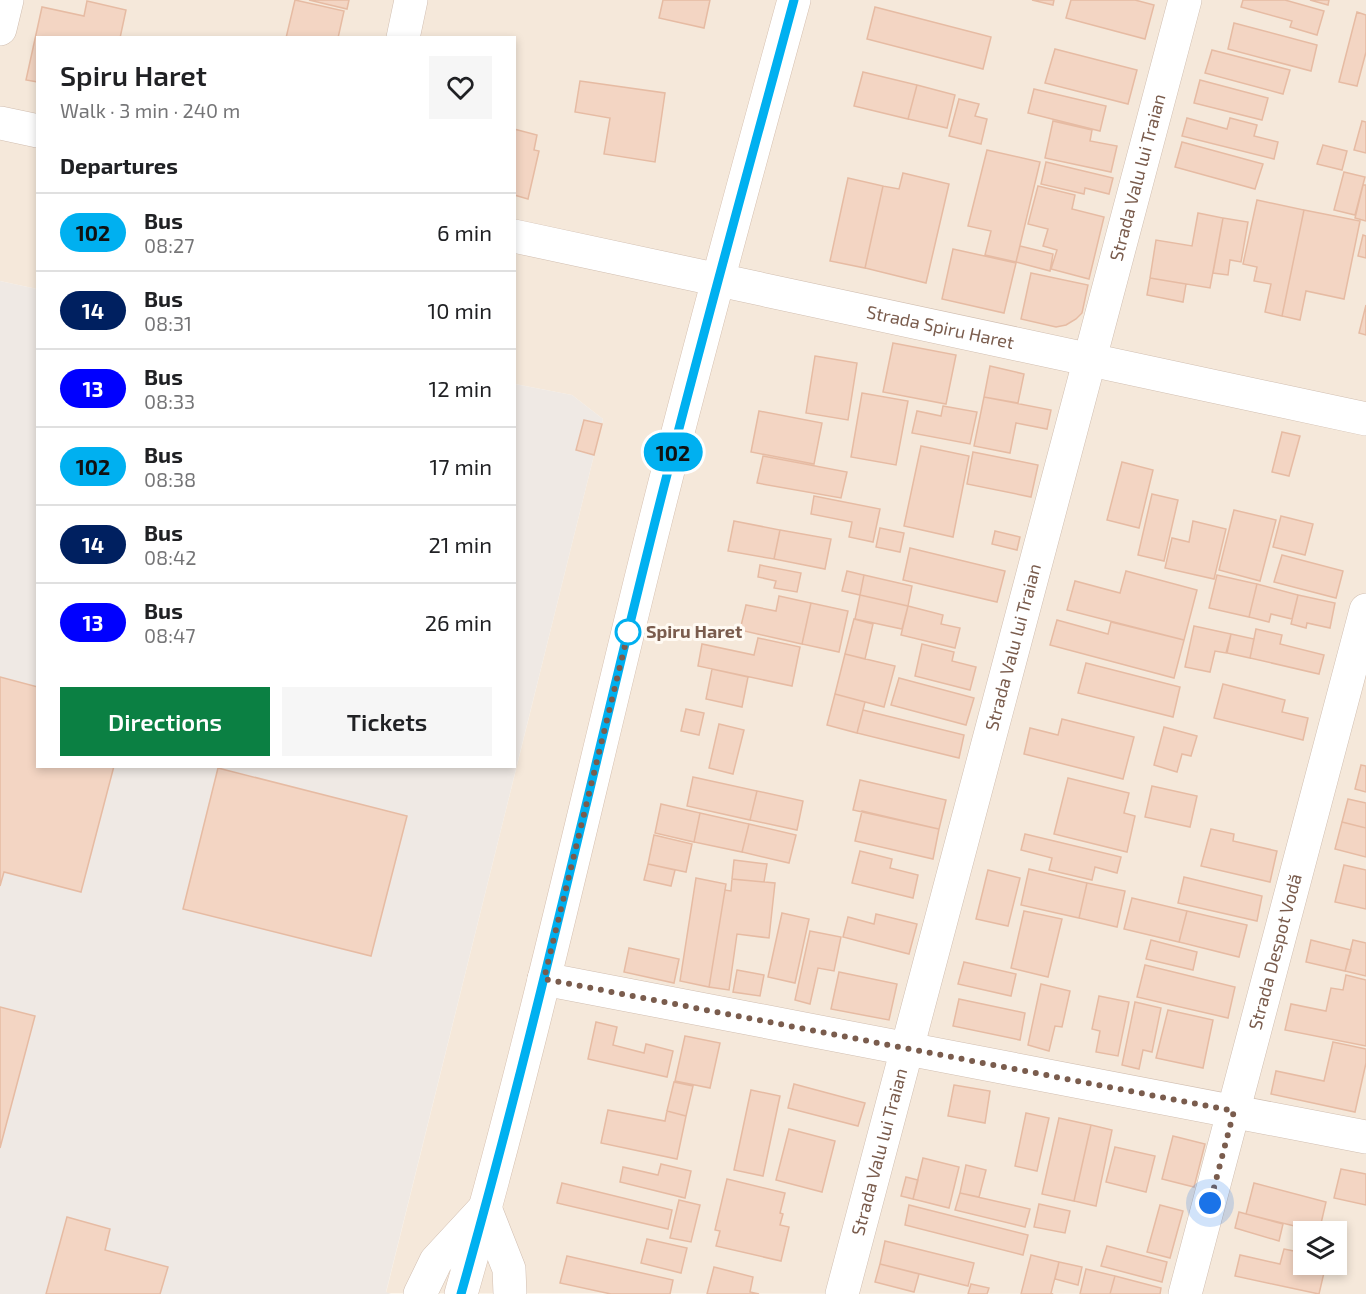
<!DOCTYPE html>
<meta charset="utf-8">
<style>
:root{--surface:#fff;--page:#f6f6f6;--text:#202124;--muted:#757577;--line:#e0e0e0;--accent:#0b8043}
body{margin:0;font-family:"Exo 2",sans-serif;background:var(--page);color:var(--text);height:100vh;display:flex;flex-direction:column;font-size:22px;white-space:nowrap}
*{box-sizing:border-box;margin:0}
p{font-size:20px;color:var(--muted)}
.icon{flex:none;width:33px;height:33px;fill:none;stroke:currentColor;stroke-width:2;stroke-linecap:round;stroke-linejoin:round}
.map{position:relative;flex:1;overflow:hidden}
.panel{position:absolute;left:36px;top:36px;width:480px;height:732px;display:flex;flex-direction:column;background:var(--surface);border-radius:0px;box-shadow:0 3px 9px #0003}
.panel>*{flex:none}
.badge{padding:0 12px;border-radius:20px;font-size:21px;line-height:39px}
.fabs{position:absolute;left:1293px;top:1221px;display:grid;gap:12px}
.fabs a{display:grid;place-items:center;width:54px;height:54px;border-radius:0px;background:var(--surface);box-shadow:0 3px 9px #0003;font-size:30px}
.you{position:absolute;width:30px;height:30px;margin:-15px;border:4px solid #fff;border-radius:50%;background:#1a73e8;box-shadow:0 0 0 9px #1a73e833}
.map>.badge{position:absolute;translate:-50% -50%;box-shadow:0 0 0 3px #fff}
h2{padding:0 24px;font-size:22px;line-height:54px}
.round{display:grid;place-items:center;flex:none;width:63px;height:63px;border-radius:0px;background:var(--page)}
.summary{display:flex;align-items:center;justify-content:space-between;height:102px;padding:0 24px}
h1{font-size:28px;font-weight:600;line-height:45px}
.button{display:flex;gap:12px;margin-top:auto;padding:12px 24px}
.button a{flex:1;height:69px;border-radius:0px;background:var(--accent);color:#fff;font-size:24px;font-weight:600;line-height:69px;text-align:center}
.button a+a{background:var(--page);color:var(--text)}
ul{padding:0;list-style:none}
li{display:flex;align-items:center;gap:18px;height:78px;padding:0 24px;border-top:2px solid var(--line)}
li div{flex:1}
li b{display:block;font-size:22px}
li em{font-style:normal}
li .badge{min-width:66px;font-weight:700;text-align:center}
.map>svg:first-child{display:block}
</style>
<div class="map">
<svg width="1366" height="1294" viewBox="0 0 1366 1294">
<rect width="100%" height="100%" fill="#fdf6ec"/>
<path fill="#f5e8da" fill-rule="evenodd" d="M0,0h1366v1294l-980,-1 217,-874 -31,-24 -57,-11 -1,-346h-476l-1,251 -37,-8zM1304,1232h32v32h-32z"/>
<path fill="#efe9e4" d="M0,281l37,8 1,477h476l1,-382 57,11 31,24 -217,873 5,2h-391z"/>
<path fill="#f3d5c3" stroke="#e6bba3" stroke-width="1.5" d="M295,0l49,11 -6,27h-52z
M309,0h40l-2,9z
M663,0h47l-6,28 -45,-10z
M1032,0h22l-1,5z
M1071,0h64l19,5 -9,34 -79,-21z
M1243,0h42l39,11 -7,24 -27,-8 2,-6 -51,-14z
M1310,0h19l-1,5z
M87,1l39,9 -6,28h-82v44l-12,-2 16,-73 42,9z
M875,7l116,30 -8,32 -116,-30z
M1357,12l9,3v37l-9,34 -18,-4z
M1234,23l83,22 -6,26 -83,-22z
M1055,49l82,21 -9,34 -83,-21z
M1212,50l78,20 -7,24 -78,-21z
M863,72l54,13 -9,34 -54,-13z
M1200,80l68,18 -6,22 -68,-17z
M580,81l85,12 -10,69 -51,-8 6,-36 -35,-6z
M917,85l38,10 -8,33 -39,-9z
M1034,89l72,17 -6,25 -72,-18z
M959,99l20,5 -4,12 12,3 -6,25 -32,-8z
M1187,118l40,11 3,-11 27,7 -3,11 24,6 -4,17 -92,-23z
M1053,121l39,9 -2,11 27,5 -6,26 -66,-14z
M1362,121l4,1v31l-12,-3z
M514,129l23,6 -3,15 5,1 -11,48 -14,-4z
M1182,142l81,22 -8,25 -80,-22z
M1323,145l24,6 -5,19 -25,-6z
M987,150l53,12 -24,100 -31,-7 6,-24 -23,-5z
M1046,162l67,16 -4,16 -24,-6 -1,6 -43,-10z
M1344,172l21,5 -10,38 -21,-5z
M903,173l46,11 -23,99 -61,-15 18,-82 16,3z
M848,178l35,8 -18,82 -35,-7z
M1363,185h3v36l-11,-3z
M1038,186l37,9 -3,14 32,8 -15,62 -38,-10 6,-19 -14,-4 5,-17 -20,-5z
M1257,200l47,10 -22,106 -17,-4 6,-28 -17,-3 3,-14 -14,-3z
M1304,210l56,11 -16,78 -38,-8 -6,29 -18,-4z
M1198,213l25,5 -13,70 -60,-10 6,-38 36,6z
M1223,218l25,4 -7,40 -11,-2 -2,15 -15,-2z
M1363,235l3,1v22l-8,-2z
M1020,246l33,8 -3,17 -34,-9z
M953,249l63,14 -12,50 -62,-14z
M1031,273l57,12 -6,28 -6,6 -10,6 -10,2 -35,-8z
M1150,278l36,6 -3,18 -36,-7z
M1366,305v30l-7,-2z
M893,343l63,12 -10,49 -63,-12z
M815,356l42,7 -9,57 -42,-7z
M990,366l34,8 -6,29 -34,-6z
M862,393l46,8 -12,64 -45,-8z
M984,397l67,13 -4,19 -31,-6 -6,30 -36,-7z
M943,406l34,6 -7,32 -58,-11 5,-22 24,5z
M759,411l63,12 -8,41 -63,-12z
M584,420l18,4 -8,31 -18,-5z
M1282,432l18,4 -11,40 -17,-4z
M921,446l48,10 -16,81 -49,-11z
M973,452l65,13 -7,32 -64,-13z
M763,456l84,16 -6,26 -84,-15z
M1122,462l31,8 -14,58 -32,-8z
M1152,494l26,6 -14,61 -26,-6z
M814,496l66,13 -7,33 -24,-5 3,-15 -41,-8z
M1234,510l42,10 -16,61 -41,-11z
M1281,516l32,8 -8,31 -32,-8z
M734,521l46,9 -6,29 -46,-8z
M1193,521l33,8 -12,50 -49,-11 7,-30 17,4z
M880,528l24,5 -4,19 -24,-5z
M780,530l51,9 -6,30 -51,-10z
M995,531l25,6 -3,13 -25,-6z
M910,548l95,23 -8,31 -94,-22z
M1282,555l61,16 -7,27 -62,-16z
M760,565l41,8 -4,19 -23,-4 2,-7 -18,-4z
M847,571l17,4 -4,20 -18,-4z
M1126,571l71,19 -13,50 -117,-30 8,-29 45,12z
M864,575l48,11 -4,20 -48,-11z
M1217,575l40,9 -8,33 -40,-9z
M1257,584l41,11 -6,24 -21,-5 -2,8 -20,-5z
M860,595l48,11 -6,23 -47,-10z
M1298,595l37,8 -5,25 -23,-5 -1,5 -15,-4z
M779,596l32,7 -9,41 -62,-14 6,-25 30,6z
M811,603l37,8 -9,41 -37,-8z
M908,606l35,9 -2,9 19,4 -5,20 -54,-13z
M854,619l19,5 -8,35 -20,-5z
M1057,620l51,14 3,-12 73,18 -10,38 -124,-33z
M1194,626l37,8 -5,19 -11,-2 -5,21 -25,-5z
M1256,629l26,6 -2,9 44,11 -5,19 -69,-16z
M1231,634l23,5 -4,19 -23,-5z
M758,638l42,9 -8,39 -94,-20 4,-22 52,11z
M922,644l32,8 -2,9 24,6 -6,23 -55,-14z
M845,654l50,12 -11,41 -49,-13z
M1086,663l94,24 -7,30 -95,-24z
M712,669l36,8 -6,30 -36,-8z
M0,677l38,10v79h76l-33,126 -77,-20 -4,14z
M899,678l75,20 -8,27 -75,-20z
M1223,684l62,16 -3,12 26,6 -5,22 -89,-22z
M835,694l30,8 -8,31 -30,-8z
M686,709l18,4 -5,22 -18,-4z
M863,710l101,25 -5,23 -102,-25z
M1062,719l72,18 -11,42 -99,-25 6,-26 28,7z
M719,724l25,6 -11,44 -24,-6z
M1164,727l33,9 -6,20 -9,-2 -5,18 -23,-7z
M1361,765l5,1v26l-11,-3z
M218,768l189,48 -36,140 -188,-47z
M693,777l64,14 -7,29 -63,-14z
M1068,778l61,15 -5,20 11,3 -8,36 -73,-18z
M860,780l86,20 -7,29 -86,-19z
M1152,786l45,10 -7,31 -45,-10z
M757,791l46,10 -6,29 -47,-10z
M1348,799l18,4v25l-24,-6z
M661,804l39,9 -6,29 -39,-9z
M862,811l77,18 -6,30 -78,-18z
M700,813l49,11 -7,28 -48,-10z
M1342,822l24,6v29l-31,-8z
M749,824l47,11 -7,28 -47,-11z
M1211,829l23,5 -1,7 44,10 -7,31 -69,-16z
M1025,834l96,23 -4,16 -22,-6 -3,13 -43,-10 3,-12 -31,-8z
M654,835l38,9 -6,28 -38,-8z
M860,851l32,8 -2,9 28,7 -5,23 -61,-15z
M734,860l33,4 -3,18 -32,-3z
M648,864l27,6 -4,16 -27,-6z
M1344,865l22,5v39l-31,-7z
M1029,869l58,14 -8,35 -58,-13z
M988,870l32,8 -12,48 -32,-7z
M1184,877l78,19 -5,25 -79,-18z
M696,878l30,6 -17,103 -29,-6z
M732,879l43,4 -6,55 -32,-4 -8,56 -20,-3 16,-97 6,1z
M1087,883l38,8 -8,36 -38,-9z
M1132,898l55,13 -8,31 -55,-13z
M1024,911l38,8 -14,58 -37,-9z
M1187,911l60,14 -8,32 -60,-15z
M782,913l27,6 -14,64 -27,-6z
M876,914l41,10 -8,30 -66,-17 5,-20 26,7z
M810,931l31,6 -7,34 -16,-3 -8,36 -15,-4z
M1151,940l46,12 -4,18 -47,-11z
M1311,940l40,10 -6,21 -39,-9z
M1353,940l13,3v33l-21,-5z
M629,948l50,11 -5,24 -50,-11z
M964,962l52,12 -5,22 -53,-12z
M1145,965l90,22 -7,31 -91,-21z
M737,970l27,5 -4,21 -27,-4z
M839,972l58,12 -8,36 -58,-11z
M1346,975l20,5v66l-81,-16 6,-26 35,7 5,-23 12,2z
M1041,984l29,7 -8,36 -7,-1 -6,25 -21,-6z
M1099,996l30,6 -11,54 -22,-4 4,-21 -8,-2z
M959,999l66,14 -5,27 -67,-14z
M1135,1002l26,6 -9,44 -9,-2 -4,19 -17,-4z
M0,1007l35,9 -35,132z
M1168,1010l45,10 -10,48 -47,-10z
M596,1022l21,5 -4,18 31,8 2,-9 27,7 -6,26 -79,-18z
M685,1036l35,7 -10,45 -35,-7z
M1333,1042l33,7v14l-11,49 -84,-18 5,-23 48,10z
M674,1082l19,4 -7,30 -19,-5z
M794,1084l71,19 -7,23 -70,-18z
M954,1085l36,6 -5,32 -37,-7z
M751,1090l29,6 -17,80 -29,-6z
M608,1110l57,11 2,-10 19,5 -9,43 -76,-16z
M1026,1113l23,5 -12,53 -22,-5z
M1059,1118l32,7 -17,76 -32,-7z
M1091,1125l21,5 -16,76 -22,-5z
M789,1129l46,12 -13,51 -46,-12z
M1173,1136l32,8 -11,43 -32,-8z
M1115,1147l40,9 -9,36 -40,-10z
M923,1158l36,9 -10,41 -36,-9z
M661,1164l30,7 -6,27 -65,-16 3,-15 35,8z
M966,1165l20,5 -7,27 -19,-4z
M1341,1169l25,5v31l-32,-7z
M906,1177l12,3 -5,19 -12,-3z
M727,1179l58,14 -5,20 3,1 -3,11 9,2 -8,34 -65,-15 4,-15 -5,-1z
M562,1183l110,27 -4,19 -111,-26z
M1254,1183l72,19 -7,30 -73,-18z
M960,1193l70,16 -5,18 -70,-17z
M679,1200l21,5 -9,37 -21,-4z
M1039,1204l31,7 -5,22 -31,-6z
M909,1205l119,30 -5,20 -118,-30z
M1160,1205l23,6 -13,47 -23,-6z
M1239,1212l44,12 -4,17 -44,-13z
M67,1217l43,12 -5,21 63,17 -8,27h-114z
M647,1239l40,9 -6,25 -40,-10z
M885,1241l89,22 -6,23 -88,-22z
M1107,1246l60,16 -5,20 -61,-16z
M1284,1249l20,4v11h22l-7,30 -84,-18 5,-21 40,9z
M1031,1255l28,7 -8,31 2,1h-32z
M567,1256l106,24 -3,14h-59l-51,-11z
M1059,1262l23,5 -4,18 -23,-6z
M880,1264l39,10 -5,18 -39,-10z
M714,1267l39,10 -3,15 9,2h-52z
M1086,1269l29,7 -5,18h-30z
M1115,1276l46,12 -1,6h-50z
M971,1284l18,4 -2,6h-19z"/>
<g fill="none" stroke-linecap="round" stroke-linejoin="round">
<g stroke="#d1beb0" stroke-width="34">
<g id="minor">
<path d="M0,29l7,-29"/>
<path d="M403,38l8,-38"/>
<path d="M0,123l38,8"/>
<path id="s1" d="M514,236l852,183"/>
<path d="M544,979l822,158"/>
<path d="M420,1294l16,-33 49,-53 24,61 1,25"/>
<path id="s2" d="M842,1294l343,-1294"/>
<path id="s3" d="M1185,1294l181,-684"/>
</g>
</g>
<g stroke="#d6c0b0" stroke-width="34">
<path id="secondary" d="M461,1294c73,-254 129,-512 193,-768 44,-176 92,-351 140,-526"/>
</g>
<use href="#minor" stroke="#fff" stroke-width="33"/>
<use href="#secondary" stroke="#fff" stroke-width="33"/>
</g>
<g fill="none" stroke-linecap="round" stroke-linejoin="round">
<g stroke="#fff" stroke-width="14">
<path id="line" d="M461,1294c72,-254 129,-512 193,-768 44,-176 93,-351 140,-526"/>
</g>
<use href="#line" stroke="#00b0f0" stroke-width="9"/>
<path stroke="#7a5c4d" stroke-width="6" stroke-dasharray="0 10.8" d="M628,632l1,-3 -85,350 690,132 -24,92"/>
</g>
<circle fill="#fff" stroke="#00b0f0" stroke-width="3" cx="628" cy="632" r="12"/>
<g text-anchor="middle" stroke-width="6" stroke-linejoin="round" paint-order="stroke">
<g font-size="18" fill="#7a5c4d" stroke="#fffaf3">
<text dy="6" stroke="none"><textPath href="#s2" startOffset="1155">Strada Valu lui Traian</textPath></text>
<text dy="6" stroke="none"><textPath href="#s1" startOffset="436">Strada Spiru Haret</textPath></text>
<text dy="6" stroke="none"><textPath href="#s2" startOffset="669">Strada Valu lui Traian</textPath></text>
<text dy="6" stroke="none"><textPath href="#s3" startOffset="354">Strada Despot Vodă</textPath></text>
<text dy="6" stroke="none"><textPath href="#s2" startOffset="147">Strada Valu lui Traian</textPath></text>
</g>
<g font-size="18" font-weight="bold" fill="#7a5c4d" stroke="#fffaf3" text-anchor="start">
<text x="646" y="638">Spiru Haret</text>
</g>
</g>
</svg>
<div class="fabs">
<a><svg class="icon" aria-label="layers" viewBox="0 0 24 24"><path d="M12 4l9 5-9 5-9-5zM3 14l9 5 9-5"/></svg></a>
</div>
<div class="you" style="left:1210px;top:1203px"></div>
<b class="badge" style="left:673px;top:452px;background:#00b0f0;color:#111">102</b>
<section class="panel">
<div class="summary"><div><h1>Spiru Haret</h1><p>Walk · 3 min · 240 m</p></div><a class="round"><svg class="icon" aria-label="heart" viewBox="0 0 24 24"><path d="M12 20l-8-8c-3-5 5-10 8-4 3-6 11-1 8 4z"/></svg></a></div>
<h2>Departures</h2>
<ul>
<li><span class="badge" style="background:#00b0f0;color:#111">102</span><div><b>Bus</b><p>08:27</p></div><em>6 min</em></li>
<li><span class="badge" style="background:#002060;color:#fff">14</span><div><b>Bus</b><p>08:31</p></div><em>10 min</em></li>
<li><span class="badge" style="background:#00f;color:#fff">13</span><div><b>Bus</b><p>08:33</p></div><em>12 min</em></li>
<li><span class="badge" style="background:#00b0f0;color:#111">102</span><div><b>Bus</b><p>08:38</p></div><em>17 min</em></li>
<li><span class="badge" style="background:#002060;color:#fff">14</span><div><b>Bus</b><p>08:42</p></div><em>21 min</em></li>
<li><span class="badge" style="background:#00f;color:#fff">13</span><div><b>Bus</b><p>08:47</p></div><em>26 min</em></li>
</ul>
<div class="button"><a>Directions</a><a>Tickets</a></div>
</section>
</div>
